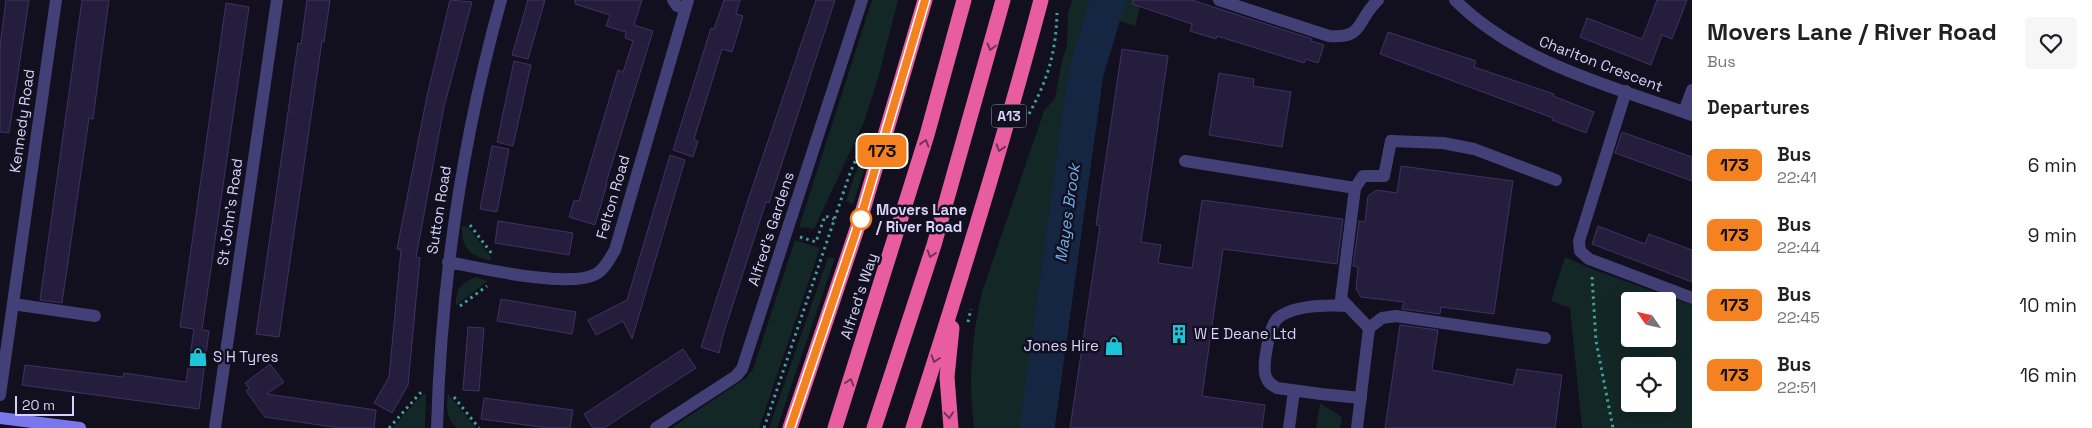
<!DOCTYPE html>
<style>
:root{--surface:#fff;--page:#f6f6f6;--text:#202124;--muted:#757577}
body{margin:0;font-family:"Space Grotesk",sans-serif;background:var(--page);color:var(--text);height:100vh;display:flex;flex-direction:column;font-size:19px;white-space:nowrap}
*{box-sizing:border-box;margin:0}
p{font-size:16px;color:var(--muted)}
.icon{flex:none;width:28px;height:28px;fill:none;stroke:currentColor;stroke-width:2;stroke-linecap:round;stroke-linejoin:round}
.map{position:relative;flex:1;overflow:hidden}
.drawer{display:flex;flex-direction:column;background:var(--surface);width:400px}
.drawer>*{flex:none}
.badge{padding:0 10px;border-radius:8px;font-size:18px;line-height:32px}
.needle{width:32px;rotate:304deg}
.buttons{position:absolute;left:1621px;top:292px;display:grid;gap:10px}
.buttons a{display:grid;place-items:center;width:55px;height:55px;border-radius:5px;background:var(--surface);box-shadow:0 5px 20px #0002;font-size:25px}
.scale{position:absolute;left:15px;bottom:12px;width:59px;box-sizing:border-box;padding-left:5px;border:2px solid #d7d2f9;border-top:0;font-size:14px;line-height:18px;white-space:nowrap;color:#d7d2f9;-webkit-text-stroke:4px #120f1e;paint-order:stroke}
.map>.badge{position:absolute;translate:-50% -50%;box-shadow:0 0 0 2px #fff}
h2{padding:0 15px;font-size:19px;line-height:45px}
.round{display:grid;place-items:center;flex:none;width:52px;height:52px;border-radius:5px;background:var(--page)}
.headline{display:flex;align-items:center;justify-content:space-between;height:85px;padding:0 15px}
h1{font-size:24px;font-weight:600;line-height:38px}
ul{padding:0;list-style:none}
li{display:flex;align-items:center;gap:15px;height:70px;padding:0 15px}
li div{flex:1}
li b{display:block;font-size:19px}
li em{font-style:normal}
li .badge{min-width:55px;font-weight:700;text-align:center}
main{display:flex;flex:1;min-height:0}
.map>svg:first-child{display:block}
</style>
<main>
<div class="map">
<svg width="1692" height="428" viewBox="0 0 1692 428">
<rect width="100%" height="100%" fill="#120f1e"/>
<path fill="#132726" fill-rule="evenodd" d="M872,0h26l-19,75 -15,47 -50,107 -15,-2z
M1072,0h70l-7,26 -16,-5 -22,76 -46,331h-77c-6,-46 -2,-92 8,-136l62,-181 11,-13 7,-37 5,-15 1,-32z
M869,144l3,1 -19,59 -7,-3 8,-25z
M462,226l6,1 23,30 -1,4c-21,-6 -29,-13 -28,-35z
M795,240l25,8 -61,180h-88l75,-50 7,-9z
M828,257l7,1 -58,170h-8z
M1565,257l27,12 100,36v123h-110l-12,-120 -19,-7zM1630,301h38v38h-38zM1630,366h38v38h-38z
M476,277l12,4 -32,24c-1,-16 6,-23 20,-28z
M423,394h3l-1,34h-33z
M448,394l28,34h-19c-11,-10 -11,-20 -9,-34z
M1320,403l22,14 -2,11h-24z"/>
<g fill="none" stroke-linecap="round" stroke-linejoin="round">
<path stroke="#152642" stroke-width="35" d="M1037,428l49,-355 22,-73"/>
</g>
<path fill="#241e3c" stroke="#3d3365" d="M6,0h23l-20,133 -9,-1v-86z
M82,0h27l-16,119 -4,-1 -27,185 -22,-3z
M307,0h23l-6,42 -2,-1 -43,296 -23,-3 42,-291 3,1z
M450,0l22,2 -28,105 -28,150 4,1 -12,127 -16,28 -18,-10 15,-26 12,-127 -4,-1 30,-153z
M528,0h17l-17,59 -16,-4z
M575,0h67l-8,25 19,6 -47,152 1,1 -12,41 -26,-8 5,-17 5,1 39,-131 5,2 10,-31 -8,-3 1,-6 -20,-6 4,-11 -35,-11z
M724,0h16l-4,14 7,2 -11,36 -10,-3 -28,90 4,2 -5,16 -20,-7 38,-122 3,1z
M816,0h19l-66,203 -3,-1 -43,133 -4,18 -18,-6 47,-147z
M1133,0h59l120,39 -1,2 13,4 -6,18 -12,-4 -2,4 -87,-27 -1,3 -26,-8 2,-7 -60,-20z
M1657,0h30l-15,39 -10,-4 -11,30 -71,-28 7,-19 55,21z
M226,3l23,4 -47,323 7,1 -10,78 -177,-24 3,-20 98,12 1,-4 62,9 8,-53 -14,-2z
M1388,32l88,29 -2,6 80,27 -1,2 41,16 -8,21 -34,-13 1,-2 -173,-64z
M1122,49l46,7 -27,186 20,3 -3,18 34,5 10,-68 141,19 -6,45 -114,-15 -21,147 63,9 -3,23h-192l30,-202 -4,-1z
M514,61l17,4 -18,81 -16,-4z
M1219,73l35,6 -1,7 38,6 -9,55 -73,-12z
M1622,132l70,25v24l-77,-28z
M492,146l17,3 -12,63 -17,-3z
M670,155l15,5 -53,179 -9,-18 -27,14 -8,-15 39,-20z
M1401,166l112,15 -19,133 -53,-7 -1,7 -38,-5 2,-7 -43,-5 -5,-8 2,-22 -5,-1 6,-45 6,1 3,-26 9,-6 20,3z
M498,221l75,12 -4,22 -74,-12z
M1598,226l47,18 4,-10 43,16v32l-100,-38z
M501,299l75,13 -4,22 -75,-13z
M1400,325l38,5 -6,40 81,15 4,-16 45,6 -7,53h-170z
M468,327l16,1 -5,63 -16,-1z
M683,349l13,19 -92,60h-11l-9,-14z
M270,364l14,18 -17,12 109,16 -2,18h-34l-75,-11 -19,-26 3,-3 -4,-5z
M484,398l89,12 -3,18h-22l-67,-9z"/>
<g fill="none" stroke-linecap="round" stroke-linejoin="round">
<path stroke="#3ea19c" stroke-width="3" stroke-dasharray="2.5 4" stroke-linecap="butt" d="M1029,114c19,-35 27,-62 28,-101
M470,225l22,29
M800,237l16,5 9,-26 9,3
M1592,277l4,64 17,87
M460,306l27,-20
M968,322l3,-13
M454,397l25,31
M389,428l33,-37
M764,428l86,-255 12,-27"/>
<path stroke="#434077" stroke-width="12" d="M1391,141l52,2 31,6 82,31
M13,304l82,12
M1348,306c-20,-1 -54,-1 -70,12 -9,7 -16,49 -12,59 2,6 6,8 11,11l44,6 40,4
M1369,328l13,-10 14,-2 149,22
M1289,428l5,-37"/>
<path stroke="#434077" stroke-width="12" d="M673,0l4,6 8,2
M1219,0l110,36c36,3 27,-16 49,-36
M1455,0c63,63 156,86 237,115
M1626,91l-47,150 1,10 9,8 103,39
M1684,112l8,-22
M1185,161l170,27
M448,262c32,6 121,27 148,12 9,-5 14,-16 19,-24l73,-250
M0,395l56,-395
M215,428l62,-428
M437,428c4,-145 25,-288 64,-428
M656,428l80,-52 6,-7 120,-369
M1357,428l12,-100 -28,-29 14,-111 8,-12h21l7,-35"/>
<path stroke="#7a76ec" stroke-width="12" d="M0,418l80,10"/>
<path stroke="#e85d9f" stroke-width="15" d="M790,428l70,-208 65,-220
M835,428l92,-293 37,-135
M874,428l60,-183 69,-245
M913,428c46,-142 90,-284 128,-428
M951,428l-4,-51 5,-49"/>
</g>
<defs><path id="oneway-chevron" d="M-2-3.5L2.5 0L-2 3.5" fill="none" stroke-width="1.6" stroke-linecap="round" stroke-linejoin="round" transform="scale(1.25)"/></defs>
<g stroke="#723258">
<use href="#oneway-chevron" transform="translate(991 47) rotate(105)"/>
<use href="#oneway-chevron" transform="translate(925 143) rotate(-73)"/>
<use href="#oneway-chevron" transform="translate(1000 148) rotate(107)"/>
<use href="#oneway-chevron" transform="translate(931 254) rotate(108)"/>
<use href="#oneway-chevron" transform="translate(935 359) rotate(108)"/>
<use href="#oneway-chevron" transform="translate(850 382) rotate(-72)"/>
<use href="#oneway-chevron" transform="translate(949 415) rotate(86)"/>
</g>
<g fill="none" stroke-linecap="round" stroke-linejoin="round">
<g stroke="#fff" stroke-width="11">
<path id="line" d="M790,428l70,-208 65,-220"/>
</g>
<use href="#line" stroke="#f58220" stroke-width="8"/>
</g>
<defs>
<g id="building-bare" transform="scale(1.5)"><path d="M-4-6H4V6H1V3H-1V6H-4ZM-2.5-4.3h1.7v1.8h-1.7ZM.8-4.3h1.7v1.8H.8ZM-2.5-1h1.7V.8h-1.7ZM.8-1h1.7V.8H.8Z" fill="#1ec5d9" stroke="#120f1e" stroke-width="2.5" paint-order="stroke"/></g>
<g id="shop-bare" transform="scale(1.5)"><path d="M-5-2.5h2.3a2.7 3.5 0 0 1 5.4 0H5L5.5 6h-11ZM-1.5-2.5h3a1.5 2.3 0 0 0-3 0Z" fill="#1ec5d9" stroke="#120f1e" stroke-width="2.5" paint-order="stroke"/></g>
</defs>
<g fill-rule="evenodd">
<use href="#building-bare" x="1179" y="334"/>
<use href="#shop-bare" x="1114" y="346"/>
<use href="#shop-bare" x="198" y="357"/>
</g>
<circle fill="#fff" stroke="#f58220" stroke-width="2.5" cx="861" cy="219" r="10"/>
<g text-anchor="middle" stroke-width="5" stroke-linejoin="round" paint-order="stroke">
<rect fill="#120f1e" stroke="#9c98b7" stroke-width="1" x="991.5" y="104.5" width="35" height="23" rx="4"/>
<g font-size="14" font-weight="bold" fill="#d7d2f9">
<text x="1009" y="121">A13</text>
</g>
<g font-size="15" fill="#d7d2f9" stroke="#120f1e">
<text transform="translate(1601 64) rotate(21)" y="5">Charlton Crescent</text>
<text transform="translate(22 121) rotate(-82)" y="5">Kennedy Road</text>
<text transform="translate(613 197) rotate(-74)" y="5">Felton Road</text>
<text transform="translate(439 210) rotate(-81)" y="5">Sutton Road</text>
<text transform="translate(230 212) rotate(-82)" y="5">St John's Road</text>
<text transform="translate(771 229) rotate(-72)" y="5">Alfred's Gardens</text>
<text transform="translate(859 296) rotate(-72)" y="5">Alfred's Way</text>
</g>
<g font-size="15" font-weight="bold" fill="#d7d2f9" stroke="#120f1e" text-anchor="start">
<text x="876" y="215">Movers Lane<tspan x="876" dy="17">/ River Road</tspan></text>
</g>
<g font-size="15" fill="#d7d2f9" stroke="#120f1e" text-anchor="start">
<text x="1194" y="339">W E Deane Ltd</text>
<text x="1099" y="351" text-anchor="end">Jones Hire</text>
<text x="213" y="362">S H Tyres</text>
</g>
<g font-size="16" font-style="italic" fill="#6eb0eb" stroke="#120f1e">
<text transform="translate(1067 213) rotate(-82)" y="6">Mayes Brook</text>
</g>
</g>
</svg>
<div class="buttons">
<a><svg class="needle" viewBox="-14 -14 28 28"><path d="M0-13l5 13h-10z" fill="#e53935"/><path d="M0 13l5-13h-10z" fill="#757577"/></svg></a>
<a><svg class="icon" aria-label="locate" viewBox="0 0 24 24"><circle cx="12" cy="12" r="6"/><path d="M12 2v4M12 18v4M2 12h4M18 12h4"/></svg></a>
</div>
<div class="scale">20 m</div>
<b class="badge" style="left:882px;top:151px;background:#f58220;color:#111">173</b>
</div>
<section class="drawer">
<div class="headline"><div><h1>Movers Lane / River Road</h1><p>Bus</p></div><a class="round"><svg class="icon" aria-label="heart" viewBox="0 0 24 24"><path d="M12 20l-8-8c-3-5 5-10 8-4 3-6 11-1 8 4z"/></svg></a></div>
<h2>Departures</h2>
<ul>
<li><span class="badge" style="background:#f58220;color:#111">173</span><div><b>Bus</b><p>22:41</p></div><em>6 min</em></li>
<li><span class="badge" style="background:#f58220;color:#111">173</span><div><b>Bus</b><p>22:44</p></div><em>9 min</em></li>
<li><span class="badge" style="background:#f58220;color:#111">173</span><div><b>Bus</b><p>22:45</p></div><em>10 min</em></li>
<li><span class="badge" style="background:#f58220;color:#111">173</span><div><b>Bus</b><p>22:51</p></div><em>16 min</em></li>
</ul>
</section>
</main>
